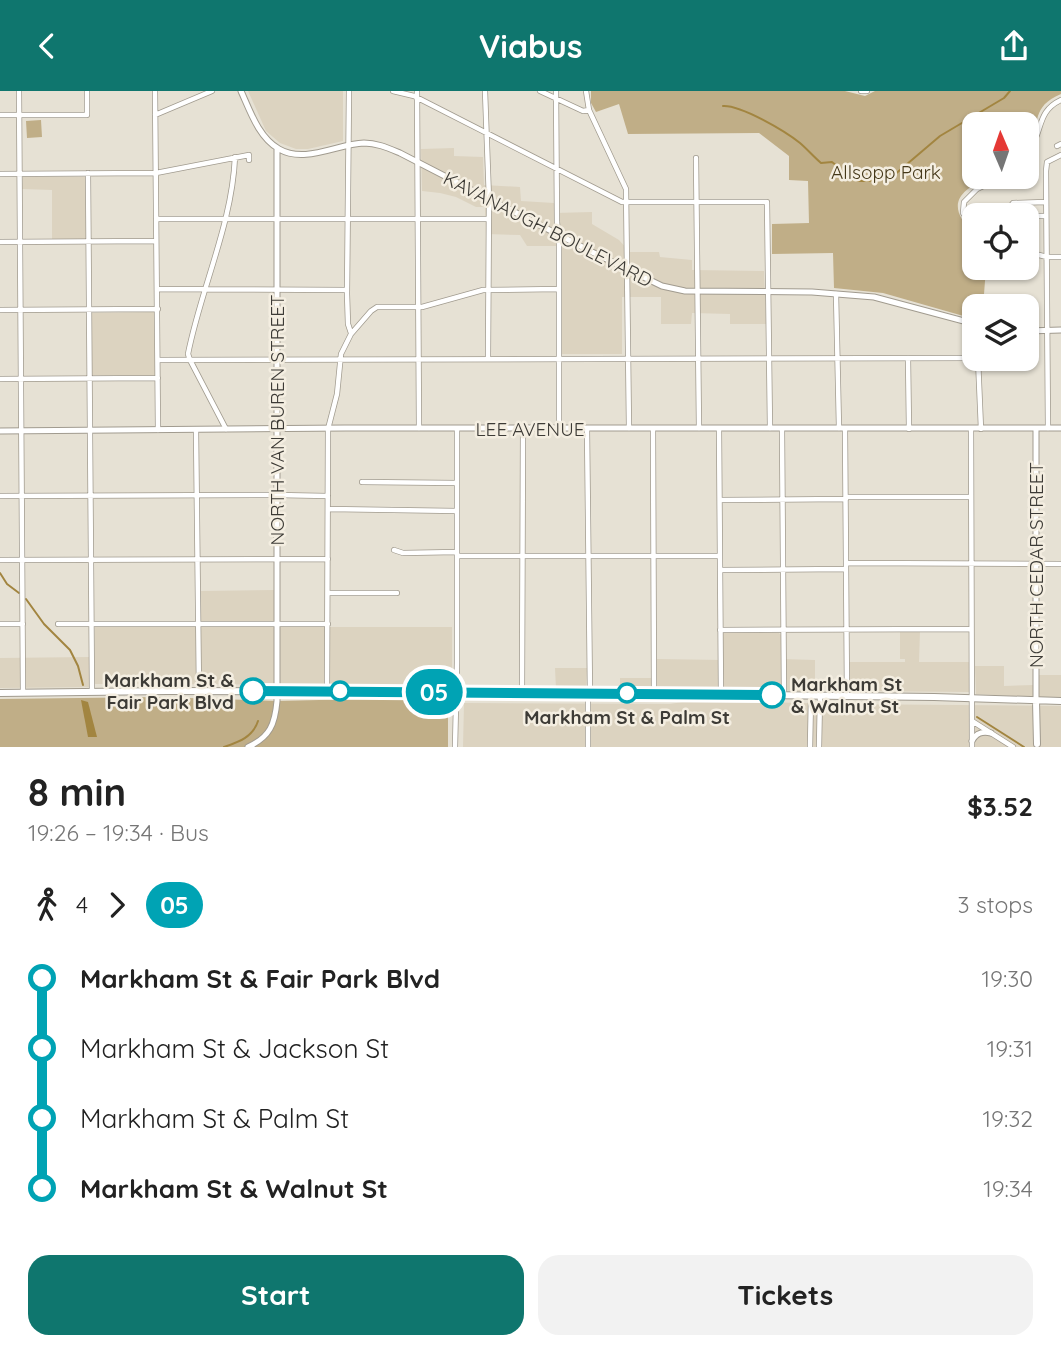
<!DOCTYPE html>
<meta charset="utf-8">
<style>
:root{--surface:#fff;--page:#f2f2f2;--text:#222;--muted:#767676;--accent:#0f766e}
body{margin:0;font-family:Quicksand,sans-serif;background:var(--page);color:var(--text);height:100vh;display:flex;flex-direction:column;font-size:26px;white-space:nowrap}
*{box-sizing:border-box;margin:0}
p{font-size:23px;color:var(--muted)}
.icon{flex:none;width:38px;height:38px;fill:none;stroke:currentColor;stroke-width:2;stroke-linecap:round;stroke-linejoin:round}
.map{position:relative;height:656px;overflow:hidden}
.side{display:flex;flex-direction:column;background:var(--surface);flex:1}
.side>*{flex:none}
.badge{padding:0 14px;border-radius:23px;font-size:24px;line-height:46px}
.needle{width:46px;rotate:358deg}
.fabs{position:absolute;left:962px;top:21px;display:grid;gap:14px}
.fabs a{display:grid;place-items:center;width:77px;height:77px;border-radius:14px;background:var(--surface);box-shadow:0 2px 5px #0004;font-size:35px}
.map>.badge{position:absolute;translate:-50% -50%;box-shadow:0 0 0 4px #fff}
.legs{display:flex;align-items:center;gap:10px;height:77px;padding:0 28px;font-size:23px}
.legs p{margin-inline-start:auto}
.overview{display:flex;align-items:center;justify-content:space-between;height:119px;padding:0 28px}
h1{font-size:38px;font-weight:700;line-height:52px}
.action{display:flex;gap:14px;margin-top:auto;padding:14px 28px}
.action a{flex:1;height:80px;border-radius:21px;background:var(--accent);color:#fff;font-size:28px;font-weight:700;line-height:80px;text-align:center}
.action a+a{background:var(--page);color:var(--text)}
ul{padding:0 28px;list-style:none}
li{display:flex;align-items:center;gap:24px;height:70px;font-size:26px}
li i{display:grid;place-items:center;width:10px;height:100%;margin:0 9px;background:currentColor}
li i::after{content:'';width:18px;height:18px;margin:-9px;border:5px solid;border-radius:50%;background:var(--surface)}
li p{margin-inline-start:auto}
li:first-child i{background:linear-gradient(#0000 50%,currentColor 0)}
li:last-child i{background:linear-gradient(currentColor 50%,#0000 0)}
header{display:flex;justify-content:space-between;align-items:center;height:91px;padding:0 28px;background:var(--accent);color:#fff;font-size:32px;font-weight:700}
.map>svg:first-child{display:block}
</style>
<header><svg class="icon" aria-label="back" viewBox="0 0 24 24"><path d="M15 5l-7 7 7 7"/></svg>Viabus<svg class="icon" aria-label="share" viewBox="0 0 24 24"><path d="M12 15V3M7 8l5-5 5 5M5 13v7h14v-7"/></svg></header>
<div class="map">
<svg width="1061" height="656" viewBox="0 0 1061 656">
<rect width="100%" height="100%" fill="#e6e1d4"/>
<path fill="#dcd3c0" d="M248,0h95v50l-35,8h-12l-16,-6 -14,-12z
M454,57v8l29,1 1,28 36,2 1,14 33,2v10l38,-1v12l27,16 11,12h29l1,5 32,3v10l72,1 2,53h-36v-10l-38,-1 -1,11h-30v-27h-39v57h-61l-4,-108h-30l-7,-11 -34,-1 -1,-27h-9l-20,-10 -16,-4 -18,-2 -1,-42z
M23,86h62l1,62 -34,1v-50l-30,-1z
M154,221l1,63h-63l-1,-62z
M274,499v32l-73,-1v-30z
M95,536h357v58l-357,-1z
M920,540l-1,31h50v30l-118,-1 -2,-29h56v-3h-5v-27z
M722,541l57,1 2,2v24l34,1v31l-195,-2v-11h36l1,-19 65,1z
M89,566l1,30 -90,1v-30z
M975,575h29v20l30,-1v12l-58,-3z
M555,577h32l-1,21h-30z
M1038,584h23v22h-23z
M695,609l141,4 225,2v41h-598l1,-44 206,1z"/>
<path fill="#c0ae87" d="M591,0h254l20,5 10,-5h186v3c-31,13 -19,29 -34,50v-20h-52v53h15c-33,14 -45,29 -15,58v33h11l-2,26 -14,1 -1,16 -2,6 -84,-24 -49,-5 -1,-35 -61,1v-30l37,-1 -1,-42 -19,-1v-24l-30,-23 -131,1 -9,-30 -23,8 -5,-9z
M41,29l1,17 -15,1 -1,-17z
M158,606l119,4 171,-4v50h-448v-48z"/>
<path fill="#a28540" d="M81,609l7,2 9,35h-9z"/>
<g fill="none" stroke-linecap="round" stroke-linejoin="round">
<path stroke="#a28540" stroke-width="2" d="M723,15c18,-1 62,25 77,37 7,6 14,14 21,20l11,-1c7,5 14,15 22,18 8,3 31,-1 39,-4l47,-40 64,-38 6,-7
M0,482l7,11 12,9
M26,508l18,25 26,26 8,16 5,19
M977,626l47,30
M224,656c15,-5 29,-10 34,-26"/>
<g stroke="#a19b8f" stroke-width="6">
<path id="minor" d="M19,0l4,601
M155,0l3,339
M349,0l-2,203 1,30 3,9
M393,0l21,5 208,106h145l3,226
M417,0l2,337
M485,0l4,108 -1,160
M540,0l43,20 6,-1
M556,0l1,131 2,20v187
M586,0l3,19 37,79 3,239
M861,0h6
M0,24h87v-24
M155,24l57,-24
M1057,55l4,-2
M1027,61c17,-18 8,-40 34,-52
M696,67l3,270
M88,82l4,518
M0,83l156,-1 93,-18v5
M1013,124l-3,-4v-4l3,-4 32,-1
M1027,125h18
M156,128h333
M975,137l-12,-15 1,-11 13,-13 25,-12
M0,151l156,-1
M1027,161l20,5h14
M157,198l190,1
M836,203l3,134
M0,219l158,-1
M908,267l1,71
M978,268l3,70
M158,269l817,-2
M0,288l158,-1
M1048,337l-2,-257 1,-9 14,-7
M226,338l-36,-69 -2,-6c13,-66 44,-129 47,-197
M587,338l3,264
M653,338l1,265
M719,338l2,266
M782,338l2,266
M845,338l2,267
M971,338l1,318
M196,339l3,261
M362,391l95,1
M0,405l277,-1 51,1
M846,406h125
M720,409l126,-1
M329,418l128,2
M394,459l9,3 54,-1
M457,465h263
M0,469l328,-1
M846,472l215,1
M720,479l126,-1
M328,502h69
M0,533h23
M58,533h270
M720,539l251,-1
M327,600l1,-262 9,-35 4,-40 10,-20 20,-23 6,-4h45l61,-17 76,-1
M522,601l1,-263
M972,630l41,26
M455,656l2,-84v-234
M588,656v-54
M810,656l1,-51
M819,656l1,-50"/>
</g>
<g stroke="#a19b8f" stroke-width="7">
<path id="tertiary" d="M241,0c9,20 18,47 38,58 26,15 58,-5 85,-6 13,0 24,5 36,10l192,99 70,34 23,5 127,1 62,5 101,27
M1027,240l34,-1
M1036,337v273
M0,340l345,-3h716
M972,650c4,-8 10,-10 19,-8
M248,656c22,-10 27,-23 29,-46v-553"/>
</g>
<g stroke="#a19b8f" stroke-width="8">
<path id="secondary" d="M0,602l167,-2 355,1 412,5 127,4
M1036,610l1,43"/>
</g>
<use href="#minor" stroke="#fff" stroke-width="4.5"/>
<use href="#tertiary" stroke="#fff" stroke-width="5"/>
<use href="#secondary" stroke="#fff" stroke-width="6"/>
</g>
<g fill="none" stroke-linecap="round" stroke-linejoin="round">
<g stroke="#fff" stroke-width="16">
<path id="line-1" d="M253,600l519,4"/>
</g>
<use href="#line-1" stroke="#00a3b4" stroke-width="10"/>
</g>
<g fill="#fff" stroke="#00a3b4" stroke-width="3.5">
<circle cx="253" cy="600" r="12"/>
<circle cx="340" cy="600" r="9"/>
<circle cx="627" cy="602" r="9"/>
<circle cx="772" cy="604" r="12"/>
</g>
<g text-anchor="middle" stroke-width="5" stroke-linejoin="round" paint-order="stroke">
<g font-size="19" fill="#453819" stroke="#f4eee1">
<text x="886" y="88">Allsopp Park</text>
</g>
<g font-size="19" fill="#3d3b36" stroke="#f4eee1">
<text transform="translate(548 138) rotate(27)" y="7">KAVANAUGH BOULEVARD</text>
<text transform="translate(277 329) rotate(-90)" y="7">NORTH VAN BUREN STREET</text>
<text x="530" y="345">LEE AVENUE</text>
<text transform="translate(1036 474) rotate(-90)" y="7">NORTH CEDAR STREET</text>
</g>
<g font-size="19" font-weight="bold" fill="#3d3b36" stroke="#f4eee1" text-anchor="end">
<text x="234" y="596">Markham St &amp;<tspan x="234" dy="22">Fair Park Blvd</tspan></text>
<text x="791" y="600" text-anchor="start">Markham St<tspan x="791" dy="22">&amp; Walnut St</tspan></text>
<text x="627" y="633" text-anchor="middle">Markham St &amp; Palm St</text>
</g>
</g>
</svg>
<div class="fabs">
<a><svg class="needle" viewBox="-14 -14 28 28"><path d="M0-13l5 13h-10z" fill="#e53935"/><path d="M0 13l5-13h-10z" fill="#767676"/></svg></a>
<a><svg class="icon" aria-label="locate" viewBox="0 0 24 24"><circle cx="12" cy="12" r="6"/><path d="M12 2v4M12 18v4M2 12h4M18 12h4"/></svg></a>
<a><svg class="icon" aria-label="layers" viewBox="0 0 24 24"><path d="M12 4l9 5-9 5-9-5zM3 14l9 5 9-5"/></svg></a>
</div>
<b class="badge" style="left:434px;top:601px;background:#00a3b4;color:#fff">05</b>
</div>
<section class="side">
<div class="overview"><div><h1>8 min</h1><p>19:26 – 19:34 · Bus</p></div><b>$3.52</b></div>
<div class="legs"><svg class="icon" aria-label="walk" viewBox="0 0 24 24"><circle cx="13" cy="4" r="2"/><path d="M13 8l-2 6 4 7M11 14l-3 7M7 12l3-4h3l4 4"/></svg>4<svg class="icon" aria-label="forward" viewBox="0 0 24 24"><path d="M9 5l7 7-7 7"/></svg><b class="badge" style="background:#00a3b4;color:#fff">05</b><p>3 stops</p></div>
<ul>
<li><i style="color:#00a3b4"></i><b>Markham St &amp; Fair Park Blvd</b><p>19:30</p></li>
<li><i style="color:#00a3b4"></i><span>Markham St &amp; Jackson St</span><p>19:31</p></li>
<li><i style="color:#00a3b4"></i><span>Markham St &amp; Palm St</span><p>19:32</p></li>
<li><i style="color:#00a3b4"></i><b>Markham St &amp; Walnut St</b><p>19:34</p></li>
</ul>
<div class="action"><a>Start</a><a>Tickets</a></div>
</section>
